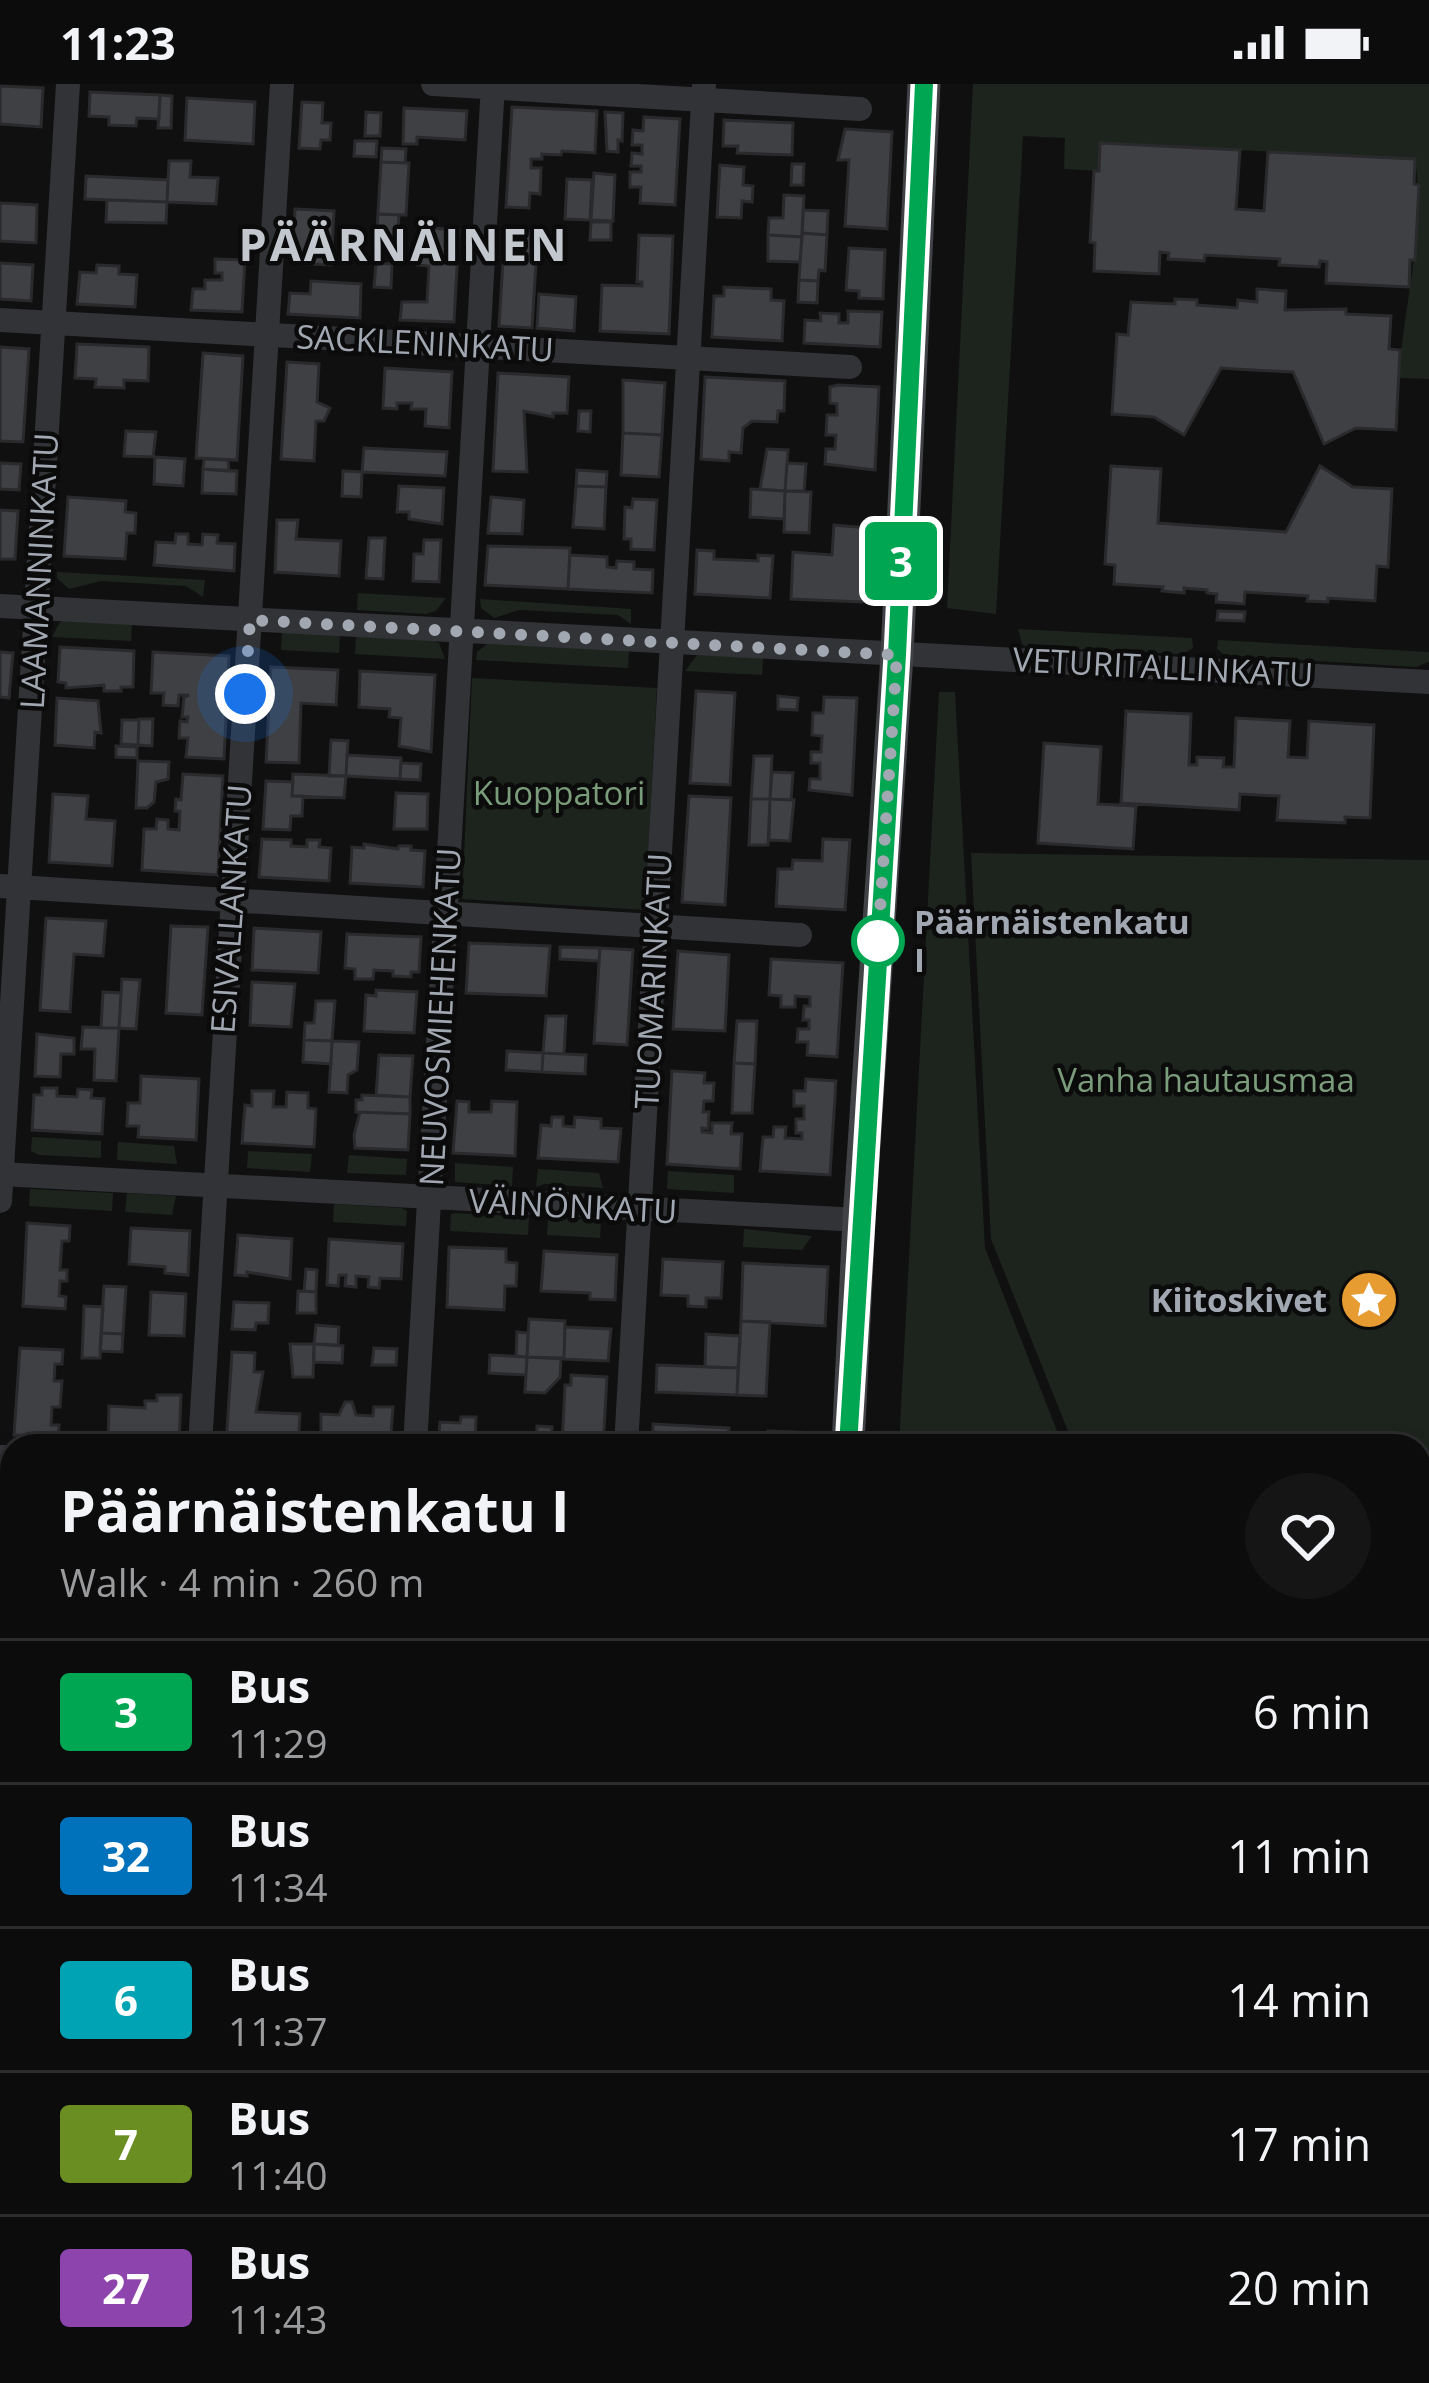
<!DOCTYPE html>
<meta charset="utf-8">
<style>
:root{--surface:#0c0c0d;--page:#151516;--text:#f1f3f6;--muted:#9a9b9d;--line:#2c2c2e}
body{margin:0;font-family:"Open Sans",sans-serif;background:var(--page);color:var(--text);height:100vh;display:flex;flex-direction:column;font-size:45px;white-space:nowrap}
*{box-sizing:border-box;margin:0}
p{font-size:39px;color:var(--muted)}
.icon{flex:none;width:66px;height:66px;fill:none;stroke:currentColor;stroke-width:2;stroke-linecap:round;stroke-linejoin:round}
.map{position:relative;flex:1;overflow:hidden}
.sheet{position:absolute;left:0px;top:1350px;width:1431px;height:951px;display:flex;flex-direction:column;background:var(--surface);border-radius:36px 36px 0 0;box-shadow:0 6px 18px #0003,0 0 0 3px var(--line)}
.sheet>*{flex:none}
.badge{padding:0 24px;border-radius:9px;font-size:42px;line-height:78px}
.you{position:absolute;width:60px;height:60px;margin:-30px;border:9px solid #fff;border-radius:50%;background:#1a73e8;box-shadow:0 0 0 18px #1a73e833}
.map>.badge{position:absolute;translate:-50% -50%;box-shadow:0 0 0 6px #fff}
.round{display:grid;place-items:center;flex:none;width:126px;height:126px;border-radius:63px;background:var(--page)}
.summary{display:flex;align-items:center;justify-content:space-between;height:204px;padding:0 60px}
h1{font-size:57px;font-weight:700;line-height:90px}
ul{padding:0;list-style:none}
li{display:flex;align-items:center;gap:36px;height:144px;padding:0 60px;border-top:3px solid var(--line)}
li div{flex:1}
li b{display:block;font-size:45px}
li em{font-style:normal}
li .badge{min-width:132px;font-weight:700;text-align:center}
.status{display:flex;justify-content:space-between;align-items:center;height:84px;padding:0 60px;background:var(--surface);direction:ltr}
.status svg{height:33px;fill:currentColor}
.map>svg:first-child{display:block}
</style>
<div class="status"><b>11:23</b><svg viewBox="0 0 49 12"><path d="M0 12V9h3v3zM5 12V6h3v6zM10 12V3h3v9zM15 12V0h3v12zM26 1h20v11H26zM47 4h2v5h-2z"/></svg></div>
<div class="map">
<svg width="1429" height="2299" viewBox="0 0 1429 2299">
<rect width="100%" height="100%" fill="#101011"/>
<path fill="#1d241d" d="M973,0h456v295l-30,-1c4,-73 27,-145 16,-219l-314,-16 -2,28 -35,-2 1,-31 -42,-2 -27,478 -49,-6z
M57,488l148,8 -2,17 -17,-11 -85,-5 -32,8 -12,-11z
M358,509l88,5 -10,13 -10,3 -69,-4z
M480,515l151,10v15l-13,-9 -99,-5 -25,8 -13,-10z
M69,535l63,4 -1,18 -79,-4 8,-15z
M1018,545l174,9 1,10 -10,6 -156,-7 -5,-3z
M282,548l58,3 -1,18 -58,-3z
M356,551l74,4 9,4 6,16 -90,-5z
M1218,556l211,12v10l-13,5 -192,-12 -7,-6z
M487,560l142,6 -1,18 -152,-8 1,-8z
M697,571l66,2 -1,18 -77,-4z
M472,594l185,10 -12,222 -183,-11z
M939,608h16l30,556 78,198h-164z
M971,769l458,7v1042l-10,-10v-446h-345l-83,-207z
M32,1053l69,4v17l-62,-3 -8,-4z
M118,1058l56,4 3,18 -60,-4z
M248,1067l64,3 -2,18 -63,-4z
M349,1071l58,4 -1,16 -59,-2z
M455,1079l58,4 -1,19 -57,-4z
M538,1085l61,4 4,15 -59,-4 -8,3z
M668,1087l66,4v18l-67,-4z
M30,1105l83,4 -1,18 -83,-5z
M127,1109l49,3 -4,19 -47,-3z
M334,1120l67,4 6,3 -1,15 -73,-4z
M457,1129l72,4 -1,18 -78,-4 1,-17z
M548,1134l53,2 -1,18 -53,-3z
M744,1145l68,7 -10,14 -59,-3z"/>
<path fill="#3f4044" stroke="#2a2a2d" stroke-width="3" d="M0,2l43,2 -2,39 -41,-3z
M90,8l70,3 -1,24 -22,-1 -1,8 -27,-1v-8l-20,-1z
M160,11l12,1 -1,32h-13z
M187,14l68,4 -2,42 -68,-4z
M302,18l21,1 -1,20h9l-1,17h-9l-1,9 -21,-1z
M512,23l85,4 -2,42 -33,-2 -1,4 -19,-1v5h-11v9h10l-1,26 -10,-1 -1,15 -23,-1z
M404,24l63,3 -2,29 -48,-3v7h-14z
M366,28l15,1 -1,23h-15z
M605,28l18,1 -1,28 -4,-1v12l-11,-1z
M644,33l36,2 -5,86 -35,-2 1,-16h-11v-15h11v-6h-10l1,-13 10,1v-9h-10l1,-15 10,1z
M724,36l69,3 -1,32 -55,-2 1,-7h-15z
M845,45l47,3 -5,97 -42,-3 4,-66h-11z
M355,57h22l-1,16 -22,-1z
M1100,59l140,7 -4,59 28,2 4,-59 147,7 -1,25 5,1 -4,75h-5l-1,27 -83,-4 1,-21 -7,-1 -1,6 -40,-2 1,-6 -75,-4 -1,6 -36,-2 1,-6 -9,-1 -1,22 -65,-3 1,-28 -5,-1 4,-71h5z
M382,64l24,1 -1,14 -24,-1z
M169,77h22l-1,16 28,1 -2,26 -49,-2z
M381,78l28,1 -3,52 -28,-1z
M792,80h12l-1,21h-12z
M720,81l24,2 -1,18 10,1 -1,16 -10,-1 -1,17 -24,-1z
M594,89l21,2 -2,46 -22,-1z
M86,92l82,4 -1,22 -82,-3z
M567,95l25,1 -2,40 -25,-1z
M784,111l20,1 -2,41 -34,-2 1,-17h14z
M107,116l60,2 -1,21 -60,-1z
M0,119l37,2 -1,38 -36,-2z
M295,125l39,2 -3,54 -39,-2z
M803,126l25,1 -1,24 -25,-2z
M378,130l21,1 -2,27h-21z
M591,138h20v18h-21z
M432,144l27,2 -5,92 -54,-2 2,-18h25l2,-36 -12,-1 1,-20h13z
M505,145l33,2 -6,97 -33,-2z
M802,149l25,2 -2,36 -6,-1 -1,11 -19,-1z
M639,151l34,1 -4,98 -69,-3 2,-46 40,1v-4h-5z
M768,151l34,2 -2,25 -32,-1z
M849,164l36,2 -2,49 -24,-1v-7l-13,-1z
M215,175l30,1 -3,52 -51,-2 2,-21h12v-9h17v-7h-7z
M0,179l33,2 -2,36 -31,-2z
M376,179l16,1 -1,24 -17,-1z
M97,181l22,1v8l18,1 -2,32 -58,-3 3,-32 16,1z
M799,196l19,1 -1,22 -19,-1z
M311,197l50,3 -1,34 -72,-4 2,-21 20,1z
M724,203l47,2v11l13,1 -2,40 -70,-4 2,-41h10z
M1257,205l29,2 -1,19 61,-1v5l45,2 -2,33 11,1 -4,80 -40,-2 -32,16 -31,-72 -58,-3 -14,-1 -37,67 -30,-18 -42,-3 5,-80 11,1 3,-33 44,2v-5l22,1v5l40,3 1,-8 19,2z
M539,210l37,3 -2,34 -37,-3z
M848,227l34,1 -2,35 -76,-4 1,-23 16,1 -1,-8 19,1v9h9z
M77,260l72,3 -1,34 -24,-1v8l-29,-1 1,-8 -21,-1z
M0,263l29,2 -6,93 -23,-1z
M203,269l40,3 -6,104 -41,-2z
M287,278l32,2 -2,38 13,6 -6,13h-8l-2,40 -33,-2z
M385,284l67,4 -3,56 -24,-2 1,-17h-15l1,-6h-15v6l-14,-1z
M498,289l71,4 -2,36h-14v4l-29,-6 3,61 -34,-1z
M705,293l80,4 -1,30h-6l-1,11 -25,-1 -9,7 -2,25 -12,-1v9l-28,-2z
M623,296l42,3 -3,52 -39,-2z
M838,301l41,2 -4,83 -50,-6 1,-15h9l1,-14h-10l1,-20h10v-11l-7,-1v-16z
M579,327h12l-1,21 -12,-1z
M126,347l30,1 -3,25 -29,-1z
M623,349l39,2 -3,42 -38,-2z
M364,364l83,4 -2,24 -83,-4z
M767,365l21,1 -3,41 -25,-2z
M155,373l30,2 -2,27 -29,-2z
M204,375l24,1 1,11 -26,-2z
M0,379l21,1 -2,26 -19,-1z
M787,379l19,1 -2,27h-19z
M1111,382l50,3 -3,54 128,9 34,-66 33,21 39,2 -4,78 -11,-1 -2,35 -47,-3v4l-21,-1 1,-5 -63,-4 -1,12 -28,-2 1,-8 -10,-1v-3l-23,-2v5l-22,-2 1,-4 -49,-3 1,-19 -10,-1z
M203,385l34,2 -1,23 -34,-1z
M577,386l30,2 -1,15 -30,-1z
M343,387l19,1 -1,25 -19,-1z
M399,402l45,2 -2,36 -33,-5v-7h-12z
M576,402l30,1 -2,42 -31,-2z
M751,405l34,2 -1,28 -34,-2z
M785,407l26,1 -2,41 -25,-1z
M68,413l58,4 -1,11 11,1 -1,20h-8l-2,26 -61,-3z
M491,413l33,3 -2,34 -34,-1z
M633,415l24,1 -3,50 -23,-1v-10h-7l1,-32 7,1z
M0,426l18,1 -3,48h-15z
M277,436h21l-2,19 45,2 -2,35 -64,-4z
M834,441l36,3 -4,70 -4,4 -71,-3 2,-47 39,3z
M176,450h12v10l14,1 1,-11 15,1 -1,8 18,1 -1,27 -80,-6 2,-23 19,1z
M369,454h16l-2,41 -17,-1z
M424,456h17l-2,42 -26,-1 1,-27h9z
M488,462l82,2 -2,41 -83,-4z
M697,466l17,1v8l44,2v-6l15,1 -3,42 -75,-4z
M570,471l37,2v10l9,1 1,-7 17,1v7l19,1 -1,23 -84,-4z
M1218,527l27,1 -1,9 -27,-1z
M60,563l74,4 -1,36h-12v4h-17v-6l-38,3v-5l-8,-1z
M0,568l13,1 -4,45 -9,-1z
M153,568l76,4 -5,103 -38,-2 2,-19h-9l1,-17 7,1 1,-5h-6l2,-20 5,-2h-10l-1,11 -15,-1 1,-12h-13z
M271,583l67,3 -2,35 -35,-2 -2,60 -33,-1z
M360,587l75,4 -4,77 -32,-6 2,-28 -12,-1 1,-8 -31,-2z
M696,607l39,2 -5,92 -40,-2z
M778,612l20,2 -1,12 -19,-1z
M824,613l33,1 -5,97 -43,-5 1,-11h10v-16h-9v-11h10l1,-16 -10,-1 1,-22h10z
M57,614l41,3 3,32 -6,-1 -1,16 -39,-3z
M1126,627l65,3 -2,51h8v-8l27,1 -1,9h11l2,-49 54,3 -2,36 19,1 2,-37 65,4 -4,93 -25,-1v6l-68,-3 2,-24 -39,-2 -1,16 -118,-7z
M139,635h14l-1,27 -14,-1z
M122,636h17l-1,25 -17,-1z
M331,656l17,1 -2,35h-17z
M1044,659l57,4 -3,57 38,2 -3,43 -95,-6z
M116,662l21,1v11l-21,-1z
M347,671l54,3 -1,21 -54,-3z
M754,672h18l-2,43h-19z
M138,677l31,1 -1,17 -12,3 -2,20 -7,6h-11z
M401,679l20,1 -1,16 -20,-1z
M772,688l21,1 -2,27 -21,-1z
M183,690l40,2 -5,99 -76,-5 2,-41h12l1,-10 11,1v9l11,1 1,-19h-5l1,-12 5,1z
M293,690l53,2 -2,22 -52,-2z
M266,697l27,1 -1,14h11l-1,20h-11l-1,14 -27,-1z
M396,709l32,1 -1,35h-33z
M53,710l35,2 -2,23 29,2 -3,45 -63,-4z
M689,712l42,2 -6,107 -43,-3z
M751,715h19l-2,46h-19z
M770,715l24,1 -4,41 -21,-1z
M262,755l29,1v6l16,1v-7h13l-1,7 12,1 -2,33 -70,-4z
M823,755l27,1 -5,70 -69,-4 2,-37h14l1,-9 29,1z
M364,760l34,5 1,-3h12v4l14,1 -2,36 -73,-4 2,-36 12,1z
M46,834l60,3 -3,35 -29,-2 -4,58 -30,-2z
M171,842l37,1 -6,88 -36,-2z
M254,844l67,4 -3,41 -66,-3z
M347,850l74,3 -2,35h-8v5l-18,-1v-5l-19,-1 -1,9h-18v-10l-10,-1z
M469,859l81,3 -4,50 -80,-3z
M560,863l40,1 -1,13 -39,-2z
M600,864l33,2 -6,95 -33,-2z
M678,867l51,4 -4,76 -52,-2z
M771,875l72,4 -6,94 -30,-2 1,-13h-11l1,-13h11v-9h-6l1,-14h6v-9l-15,-1v11h-14v-11l-12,-1z
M122,895l18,1 -4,49 -17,-1z
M252,898l43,2 -4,43 -41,-2z
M376,906l41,2 -3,41 -50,-2 2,-36 10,1z
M103,908l18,1 -2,35h-18z
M316,917h19l-3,40 -28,-1 1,-17h9z
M546,932h20l-2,38 -21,-1z
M737,937h20l-2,43 -21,-1z
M83,943l36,1 -3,53 -22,-1 1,-31h-14z
M37,950l37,4v16h-13l-1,23 -25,-1z
M304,956l28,1 -1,23 -28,-2z
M332,957l27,1 -2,28 -9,5 -1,18 -18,-1z
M507,967l36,2 -1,19 -36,-2z
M543,969l43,2 -1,19 -43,-2z
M379,971l34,1 -3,41 -34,-2z
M734,979l21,1 -3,49h-20z
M672,987l33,2 -1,10h10l-1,18h-9l-1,11h6l-1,17 -6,-1v4l10,1v-10h20l-1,11h11l-2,35 -73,-5z
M141,992l58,3 -3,61 -58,-3 1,-11h-12l1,-23h12z
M806,995l30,2 -6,94 -70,-4 3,-34h10l1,-10h12l-1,11 17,1v-6h-6v-14h8v-13h-10v-15h11z
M42,1004h15v8l20,1 1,-8 14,1 -1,8 13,1 -2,35 -70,-4 2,-35h8z
M252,1007h22l-1,16h13l1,-15 21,1v15l8,1 -2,38 -72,-4 3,-38 7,1z
M362,1011l48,2v17l-54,-2v-12h6z
M457,1017l12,1v10h22l1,-11 25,1 -2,54 -62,-3z
M360,1028l50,2 -2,36 -53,-2 -1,-13z
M552,1033h11v9l11,1 1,-10 26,2v9l20,1 -3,33 -80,-4 3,-33 10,1z
M27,1139l43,3 -1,15h-7l-2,29h7v11h-7l-1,15 7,1 -1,12 -42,-3z
M131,1144l59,3 -2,44 -23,-2v-6l-36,-3z
M238,1151l54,4 -2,40 -43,-7v4l-12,-1z
M329,1155l74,5 -2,35 -21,-1 -1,10 -11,-1 1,-10 -13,-1v11l-11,-1 1,-11h-7l-1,11 -11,-1z
M449,1163l57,2v13l11,1 -1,23h-11l-1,24 -57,-3z
M544,1167l73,4 -2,45 -25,-1v-6l-49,-2z
M663,1175l60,3 -2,36h-15v9l-18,-1v-10l-27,-1z
M743,1179l85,4 -3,59 -84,-5z
M306,1185l11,1 -1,22 -12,-1z
M104,1202l22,1 -3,47 -22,-1z
M298,1207l18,1v21h-19z
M151,1208l35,2 -2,42 -35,-1z
M234,1218l35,1 -1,20h-12l-1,7 -23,-1z
M84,1222l19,1 -3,51h-18z
M529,1235l36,2 -1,38 -37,-2z
M741,1237l29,1 -4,74 -29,-1z
M316,1241l23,2 -1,18 -24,-1z
M565,1243l46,2 -3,32 -44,-2z
M517,1248l11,1 -1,24 -11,-1z
M101,1249l22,1 -1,18 -22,-1z
M706,1250l34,2 -2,32 -33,-1z
M290,1260h24l-1,33h-20z
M314,1260l29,2 -1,17 -28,-1z
M20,1264l43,2 -1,14h-7l-1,17h8l-2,26h-8l-1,18h8l-1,12 -44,-2z
M374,1264l23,1 -1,16h-24z
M232,1268l23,1 -1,19h9l-7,40 44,2 -2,32h-72z
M490,1271l37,2 -1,18 -37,-2z
M527,1273l34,1 -1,19 -15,16 -20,-1z
M657,1281l81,3 -1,27 -81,-3z
M571,1291l36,2 -4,69h-41l3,-61h6z
M157,1311h24l-2,49 -71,-4 1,-34 36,2v-7h12z
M345,1318h7l4,13 17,1 1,-9h19l-3,39h-69v-32l18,1z
M461,1333h15l-1,29h-37l2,-24 20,1z
M653,1340l76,4 -1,9 -75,-5z
M537,1342l15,1 -1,19h-15z
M768,1347l50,2v13h-51z
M653,1348l72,4 -1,10h-72z
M4,1550h8v65l-12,-1z
M0,1665l12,1v99l-12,-1z
M0,1783h12v99h-12z
M275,2289h64l-1,6 7,1v3h-62l1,-9z
M413,2289h63v10h-64z
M915,2289h85v7l52,3h-137z
M1136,2289h174l-1,10h-174z"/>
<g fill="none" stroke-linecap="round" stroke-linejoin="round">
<path stroke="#313336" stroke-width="24" d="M433,0l427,25
M0,236l850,47
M0,522l1429,76
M0,802l800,49
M0,1090l859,46
M0,1117l68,-1117
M200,1362l82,-1362
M415,1362l78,-1362
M626,1362l78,-1362
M0,1373h12
M0,1643l12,1
M0,1903l12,1
M0,2282l12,1
M68,2289l23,10"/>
<path stroke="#404246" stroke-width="33" d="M848,1362l11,-226 38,-565 27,-571
M1419,2211h10
M113,2299l10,-10
M597,2299v-10
M1096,2299v-10"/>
<path stroke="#484b4f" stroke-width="8" stroke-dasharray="15 12" stroke-linecap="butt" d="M1419,2024l10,-2
M0,2095l12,-3"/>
</g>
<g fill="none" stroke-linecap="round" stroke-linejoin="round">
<g stroke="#fff" stroke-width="27">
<path id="line" d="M848,1362l49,-791 27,-571"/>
</g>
<use href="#line" stroke="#00a651" stroke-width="18"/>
<path stroke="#a2a8b2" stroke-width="12" stroke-dasharray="0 21.6" d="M245,610l5,-74 647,35 -19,286"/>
</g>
<defs>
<g id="sight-disc" transform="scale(3)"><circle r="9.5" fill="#e79c32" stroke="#0b0b0c"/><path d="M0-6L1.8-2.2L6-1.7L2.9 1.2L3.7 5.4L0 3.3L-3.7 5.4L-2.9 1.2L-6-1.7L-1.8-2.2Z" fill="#fff"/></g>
</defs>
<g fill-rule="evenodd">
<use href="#sight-disc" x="1369" y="1216"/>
</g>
<circle fill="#fff" stroke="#00a651" stroke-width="6" cx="878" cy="857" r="24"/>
<g text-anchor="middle" stroke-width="9" stroke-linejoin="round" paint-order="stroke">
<g font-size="33" fill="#a2a8b2" stroke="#0b0b0c">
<text transform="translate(425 259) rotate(3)" y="12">SACKLENINKATU</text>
<text transform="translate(39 487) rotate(-87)" y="12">LAAMANNINKATU</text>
<text transform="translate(1163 583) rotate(3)" y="12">VETURITALLINKATU</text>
<text transform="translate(231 825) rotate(-86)" y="12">ESIVALLANKATU</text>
<text transform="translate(653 897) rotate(-87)" y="12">TUOMARINKATU</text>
<text transform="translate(440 933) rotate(-87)" y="12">NEUVOSMIEHENKATU</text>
<text transform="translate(573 1122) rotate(3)" y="12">VÄINÖNKATU</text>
</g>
<g font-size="33" fill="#7a9c7a" stroke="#0b0b0c">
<text x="559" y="721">Kuoppatori</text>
<text x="1206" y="1008">Vanha hautausmaa</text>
</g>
<g font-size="33" font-weight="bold" fill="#a2a8b2" stroke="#0b0b0c" text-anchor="start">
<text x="914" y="850">Päärnäistenkatu<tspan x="914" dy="38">I</tspan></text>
</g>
<g font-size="33" font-weight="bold" fill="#a2a8b2" stroke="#0b0b0c" text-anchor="end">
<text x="1327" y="1228">Kiitoskivet</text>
</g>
<g font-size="45" font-weight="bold" letter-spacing="3" fill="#c3c7ce" stroke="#0b0b0c">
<text x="404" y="177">PÄÄRNÄINEN</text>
</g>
</g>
</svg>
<div class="you" style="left:245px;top:610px"></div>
<b class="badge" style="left:901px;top:477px;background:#00a651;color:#fff">3</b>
<section class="sheet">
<div class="summary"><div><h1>Päärnäistenkatu I</h1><p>Walk · 4 min · 260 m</p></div><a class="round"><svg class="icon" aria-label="heart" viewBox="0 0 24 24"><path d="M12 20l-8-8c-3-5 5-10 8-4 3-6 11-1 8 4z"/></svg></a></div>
<ul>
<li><span class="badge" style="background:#00a651;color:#fff">3</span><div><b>Bus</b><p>11:29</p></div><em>6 min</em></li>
<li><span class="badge" style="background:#0072bc;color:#fff">32</span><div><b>Bus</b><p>11:34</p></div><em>11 min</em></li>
<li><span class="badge" style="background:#00a3b4;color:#fff">6</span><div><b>Bus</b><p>11:37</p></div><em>14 min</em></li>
<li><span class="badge" style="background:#6b8e23;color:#fff">7</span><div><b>Bus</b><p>11:40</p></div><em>17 min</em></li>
<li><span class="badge" style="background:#8e44ad;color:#fff">27</span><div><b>Bus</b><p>11:43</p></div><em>20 min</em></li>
</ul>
</section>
</div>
